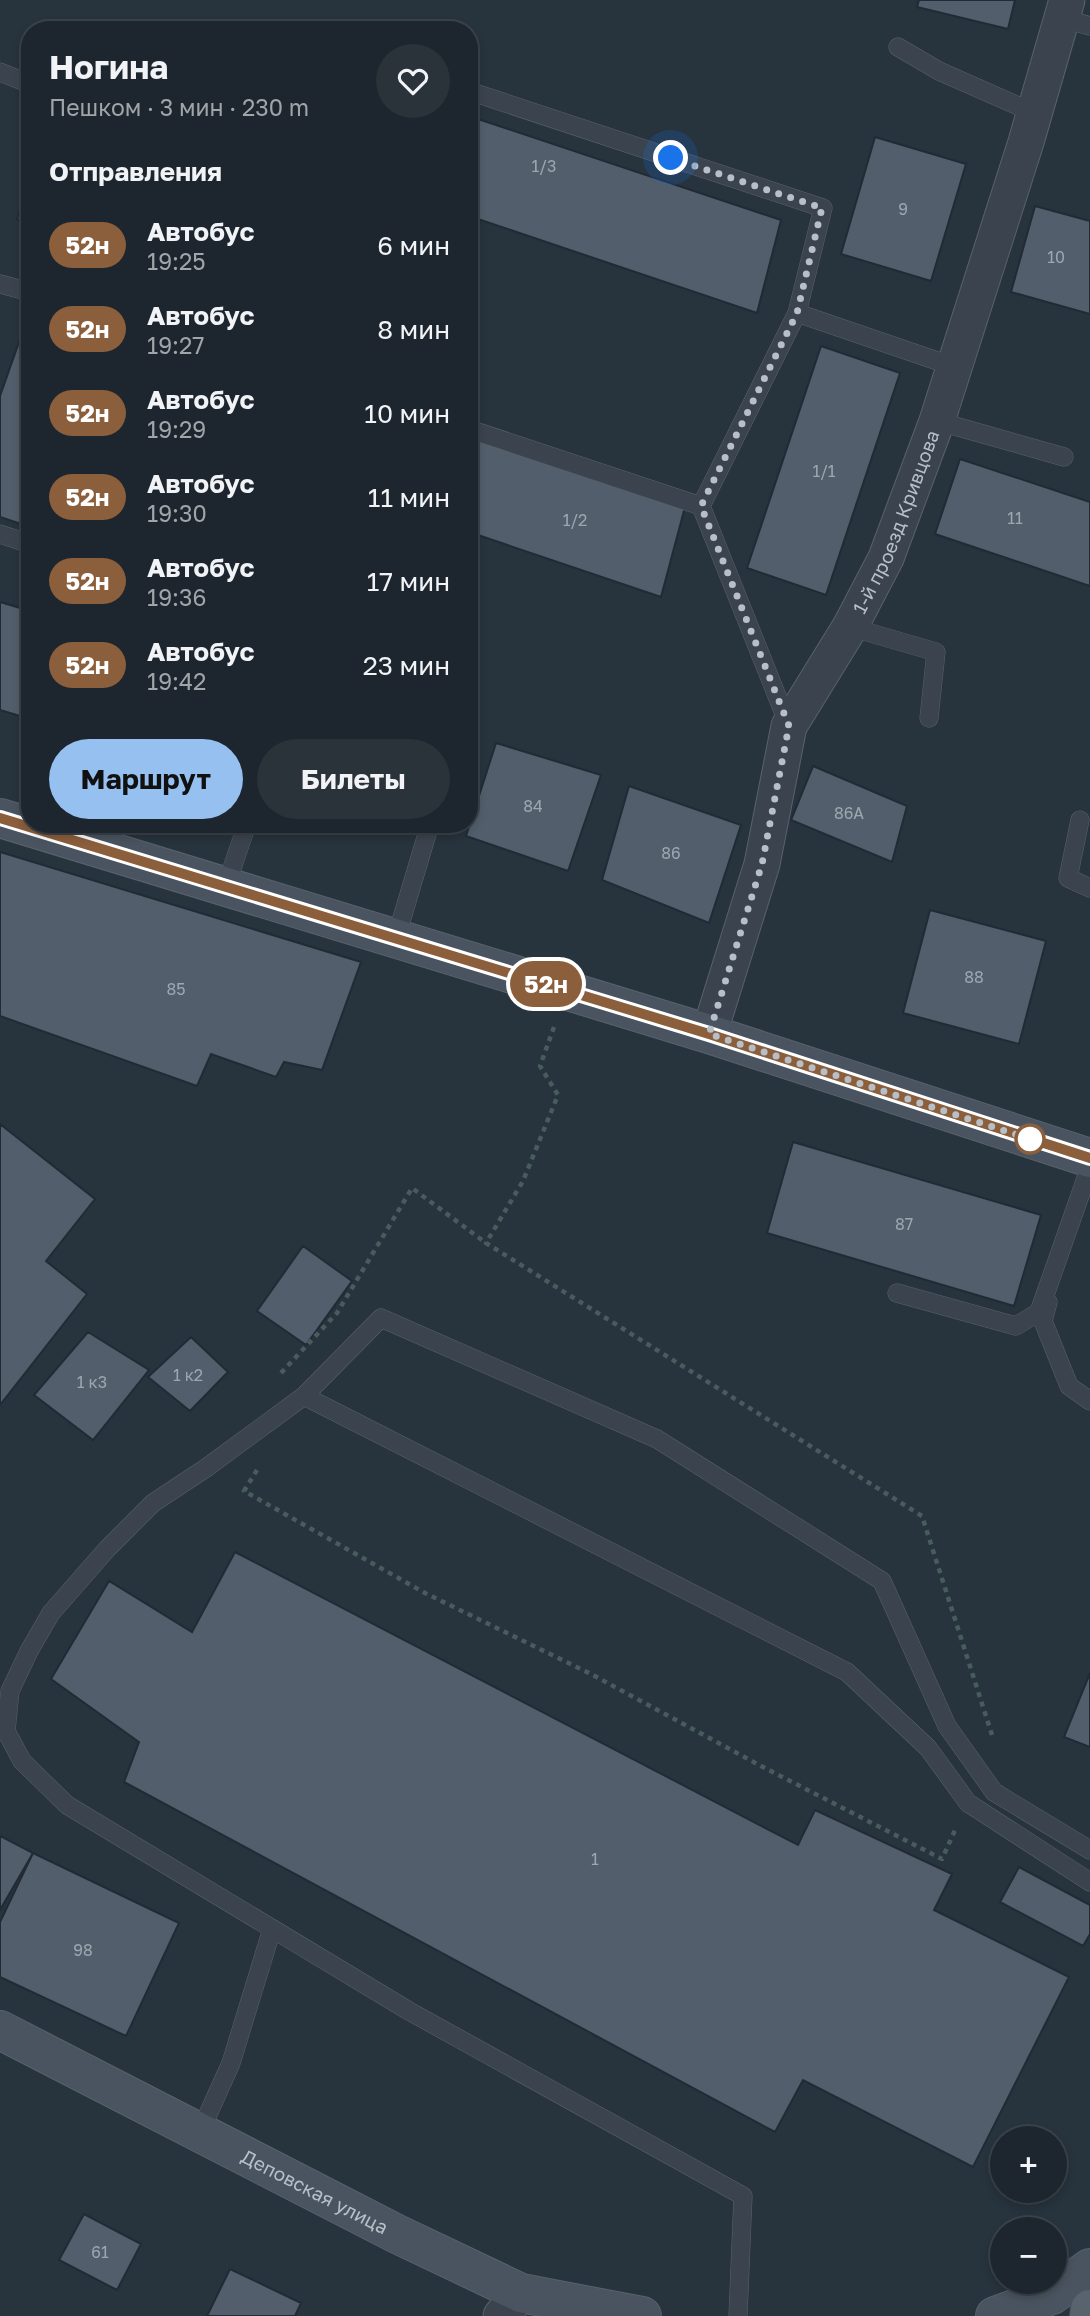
<!DOCTYPE html>
<html lang="ru">
<meta charset="utf-8">
<style>
:root{--surface:#1d262e;--page:#2a323a;--text:#f1f3f6;--muted:#a0a5aa;--line:#3b434a;--accent:#95c0f0}
body{margin:0;font-family:"Golos Text",sans-serif;background:var(--page);color:var(--text);height:100vh;display:flex;flex-direction:column;font-size:26px;white-space:nowrap}
*{box-sizing:border-box;margin:0}
p{font-size:23px;color:var(--muted)}
.icon{flex:none;width:38px;height:38px;fill:none;stroke:currentColor;stroke-width:2;stroke-linecap:round;stroke-linejoin:round}
.map{position:relative;flex:1;overflow:hidden}
.sheet{position:absolute;left:21px;top:21px;width:457px;height:812px;display:flex;flex-direction:column;background:var(--surface);border-radius:28px;box-shadow:0 4px 10px #0003,0 0 0 2px var(--line)}
.sheet>*{flex:none}
.badge{padding:0 14px;border-radius:23px;font-size:24px;line-height:46px}
.controls{position:absolute;left:990px;top:2126px;display:grid;gap:14px}
.controls a{display:grid;place-items:center;width:77px;height:77px;border-radius:50%;background:var(--surface);box-shadow:0 4px 10px #0003,0 0 0 2px var(--line);font-size:35px}
.you{position:absolute;width:35px;height:35px;margin:-18px;border:5px solid #fff;border-radius:50%;background:#1a73e8;box-shadow:0 0 0 10px #1a73e833}
.map>.badge{position:absolute;translate:-50% -50%;box-shadow:0 0 0 4px #fff}
h2{padding:0 28px;font-size:26px;line-height:63px}
.round{display:grid;place-items:center;flex:none;width:74px;height:74px;border-radius:37px;background:var(--page)}
.summary{display:flex;align-items:center;justify-content:space-between;height:119px;padding:0 28px}
h1{font-size:33px;font-weight:700;line-height:52px}
.cta{display:flex;gap:14px;margin-top:auto;padding:14px 28px}
.cta a{flex:1;height:80px;border-radius:42px;background:var(--accent);color:#111;font-size:28px;font-weight:700;line-height:80px;text-align:center}
.cta a+a{background:var(--page);color:var(--text)}
ul{padding:0;list-style:none}
li{display:flex;align-items:center;gap:21px;height:84px;padding:0 28px}
li div{flex:1}
li b{display:block;font-size:26px}
li em{font-style:normal}
li .badge{min-width:77px;font-weight:700;text-align:center}
.map>svg:first-child{display:block}
</style>
<div class="map">
<svg width="1090" height="2316" viewBox="0 0 1090 2316">
<rect width="100%" height="100%" fill="#27333d"/>
<path fill="#525e6b" stroke="#222b35" stroke-width="2" d="M919,0h96l-7,29 -91,-22z
M469,116l312,104 -24,93 -288,-97z
M875,137l91,27 -35,117 -90,-27z
M30,180v43l-13,-4z
M1035,206l55,15v93l-79,-22z
M30,311v216l-30,-10v-121z
M821,346l79,27 -74,222 -79,-27z
M469,435l216,72 -24,90 -192,-65z
M960,459l130,43v84l-155,-52z
M0,602l30,9v108l-30,-9z
M496,743l105,32 -33,96 -102,-35z
M813,766l94,40 -15,56 -101,-42z
M629,786l112,39 -32,98 -107,-43z
M0,852l361,110 -39,108 -38,-8 -8,15 -65,-23 -14,32 -197,-70z
M930,910l116,31 -27,103 -116,-31z
M0,1124l95,75 -49,62 41,33 -87,111z
M793,1142l248,73 -27,91 -247,-73z
M303,1246l49,35 -46,64 -49,-34z
M88,1332l61,38 -56,70 -59,-45z
M191,1337l37,35 -38,39 -42,-34z
M235,1552l563,293 17,-35 137,64 -18,36 135,67 -96,190 -170,-87 -28,52 -651,-350 15,-40 -88,-63 58,-98 83,51z
M1090,1673v74l-26,-10z
M0,1836l33,17 -33,57z
M33,1853l146,70 -53,113 -126,-59v-55z
M1019,1867l71,38v29l-7,12 -83,-44z
M84,2214l57,30 -24,46 -58,-30z
M230,2269l71,34 -6,13h-88z"/>
<g fill="none" stroke-linecap="round" stroke-linejoin="round">
<g stroke="#59626b" stroke-width="19">
<path id="lane" d="M1062,18l28,8
M898,47l41,24 95,42
M0,72l30,12
M469,91l354,117 -26,105 158,54
M0,284l30,8
M937,421l127,36
M469,429l232,77 88,220
M701,506l96,-193
M0,534l30,10
M850,627l86,25 -7,66
M1080,820l-12,58 22,10
M226,886l21,-62
M396,938l34,-114
M897,1293l119,33 23,-14 51,-145
M1048,1302l-5,19 26,65 21,15
M304,1396l543,276 81,76 40,55 122,79
M200,2132l31,-69 41,-134
M738,2316l5,-120 -334,-185 -342,-206 -45,-44 -16,-30 4,-40 19,-40 22,-38 56,-64 46,-46 53,-35 98,-72 77,-78 276,121 225,142 65,145 47,66 96,58"/>
</g>
<g stroke="#59626b" stroke-width="37">
<g id="street">
<path id="s1" d="M709,1034l53,-170 27,-138 61,-99 36,-69 51,-137 89,-279 41,-142"/>
<path d="M501,2316l20,-23"/>
</g>
</g>
<g stroke="#59626b" stroke-width="40">
<g id="secondary">
<path d="M0,818l709,216 381,124"/>
<path id="s2" d="M0,2030l397,204 124,59 121,23"/>
<path d="M995,2316l57,-21 38,-27"/>
</g>
</g>
<g stroke="#47505a" stroke-width="40">
<path id="primary" d="M1089,2316l1,-7"/>
</g>
<path stroke="#495c5d" stroke-width="4.5" stroke-dasharray="5 5" stroke-linecap="butt" d="M554,1027l-14,39 18,29 -35,86 -37,62 436,273 70,219
M281,1373l56,-60 75,-125 74,55
M257,1470l-13,21 181,102 166,81 170,92 181,93 14,-31"/>
<use href="#lane" stroke="#3b444e" stroke-width="18"/>
<use href="#street" stroke="#3b444e" stroke-width="35"/>
<use href="#secondary" stroke="#495460" stroke-width="38"/>
<use href="#primary" stroke="#59636d" stroke-width="38"/>
</g>
<g fill="none" stroke-linecap="round" stroke-linejoin="round">
<g stroke="#fff" stroke-width="16">
<path id="line" d="M0,818l709,216 381,124"/>
</g>
<use href="#line" stroke="#8b5e3c" stroke-width="10"/>
<path stroke="#b7bfc8" stroke-width="7" stroke-dasharray="0 12.6" d="M671,158l151,50 -25,105 -96,193 88,220 -27,138 -53,170 330,108 -9,-3"/>
</g>
<circle fill="#fff" stroke="#8b5e3c" stroke-width="3.5" cx="1030" cy="1139" r="14"/>
<g text-anchor="middle" stroke-width="7" stroke-linejoin="round" paint-order="stroke">
<g font-size="16" fill="#9ea7b1">
<text x="544" y="172">1/3</text>
<text x="903" y="215">9</text>
<text x="1056" y="263">10</text>
<text x="824" y="477">1/1</text>
<text x="1015" y="524">11</text>
<text x="575" y="526">1/2</text>
<text x="533" y="812">84</text>
<text x="849" y="819">86А</text>
<text x="671" y="859">86</text>
<text x="974" y="983">88</text>
<text x="176" y="995">85</text>
<text x="904" y="1230">87</text>
<text x="188" y="1381">1 к2</text>
<text x="92" y="1388">1 к3</text>
<text x="595" y="1865">1</text>
<text x="83" y="1956">98</text>
<text x="100" y="2258">61</text>
</g>
<g font-size="19" fill="#b7bfc8" stroke="#202933">
<text dy="7" stroke="none"><textPath href="#s1" startOffset="550">1-й проезд Кривцова</textPath></text>
<text dy="7" stroke="none"><textPath href="#s2" startOffset="354">Деповская улица</textPath></text>
</g>
</g>
</svg>
<div class="controls">
<a>+</a>
<a>−</a>
</div>
<div class="you" style="left:671px;top:158px"></div>
<b class="badge" style="left:546px;top:984px;background:#8b5e3c;color:#fff">52н</b>
<section class="sheet">
<div class="summary"><div><h1>Ногина</h1><p>Пешком · 3 мин · 230 m</p></div><a class="round"><svg class="icon" aria-label="heart" viewBox="0 0 24 24"><path d="M12 20l-8-8c-3-5 5-10 8-4 3-6 11-1 8 4z"/></svg></a></div>
<h2>Отправления</h2>
<ul>
<li><span class="badge" style="background:#8b5e3c;color:#fff">52н</span><div><b>Автобус</b><p>19:25</p></div><em>6 мин</em></li>
<li><span class="badge" style="background:#8b5e3c;color:#fff">52н</span><div><b>Автобус</b><p>19:27</p></div><em>8 мин</em></li>
<li><span class="badge" style="background:#8b5e3c;color:#fff">52н</span><div><b>Автобус</b><p>19:29</p></div><em>10 мин</em></li>
<li><span class="badge" style="background:#8b5e3c;color:#fff">52н</span><div><b>Автобус</b><p>19:30</p></div><em>11 мин</em></li>
<li><span class="badge" style="background:#8b5e3c;color:#fff">52н</span><div><b>Автобус</b><p>19:36</p></div><em>17 мин</em></li>
<li><span class="badge" style="background:#8b5e3c;color:#fff">52н</span><div><b>Автобус</b><p>19:42</p></div><em>23 мин</em></li>
</ul>
<div class="cta"><a>Маршрут</a><a>Билеты</a></div>
</section>
</div>
